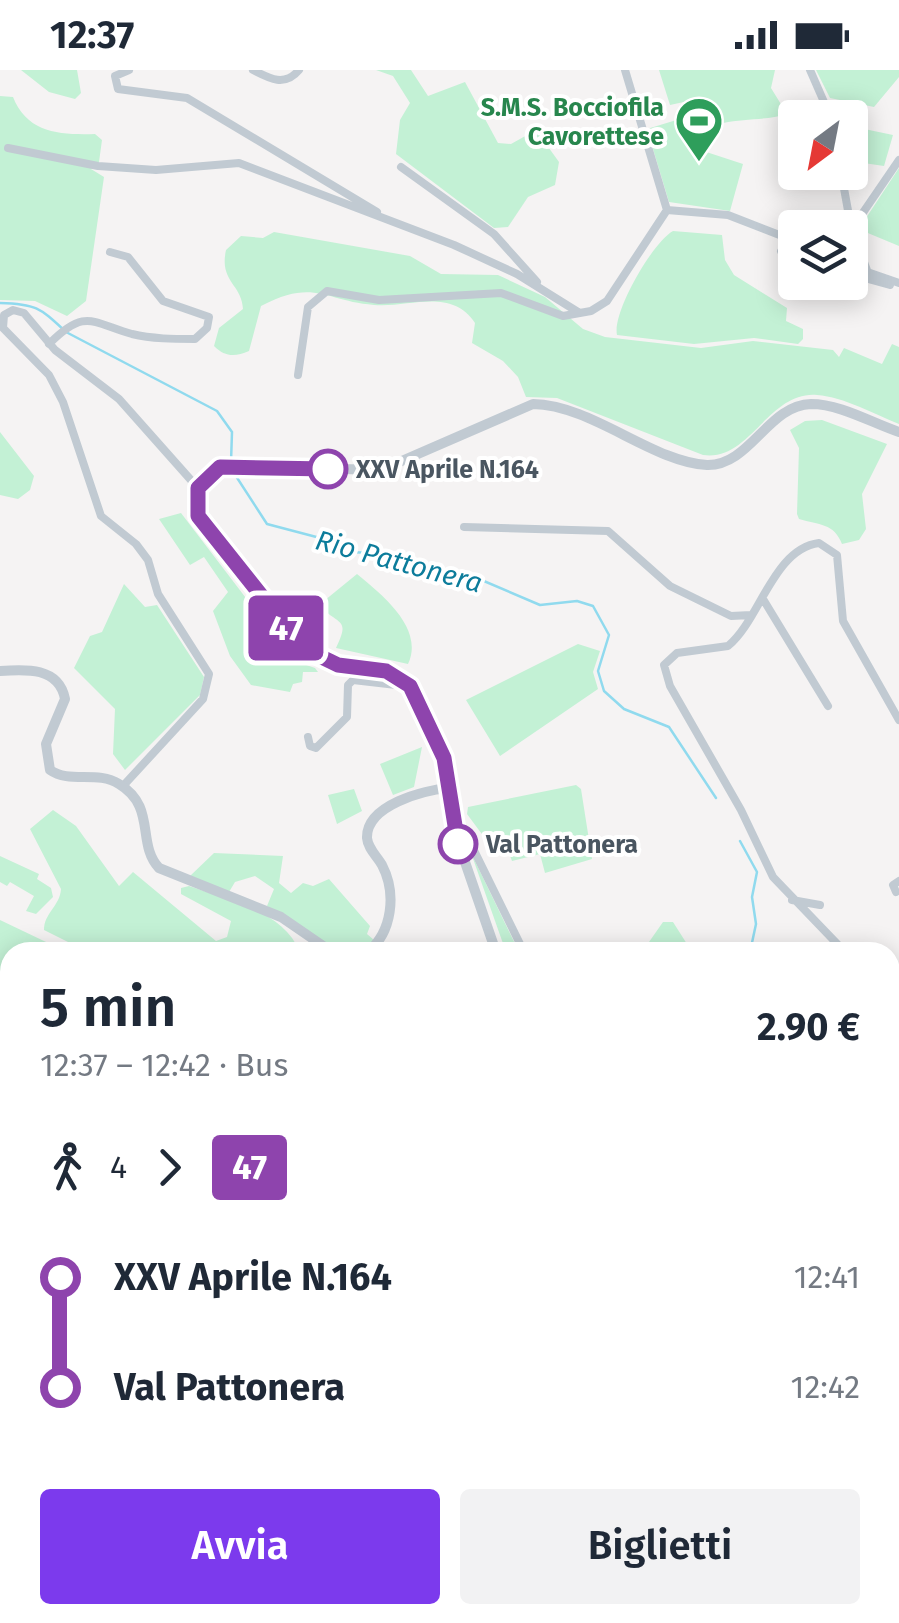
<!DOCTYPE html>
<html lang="it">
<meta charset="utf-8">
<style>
:root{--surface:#fff;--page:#f2f2f3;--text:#1f2937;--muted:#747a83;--accent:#7c3aed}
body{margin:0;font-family:"Fira Sans",sans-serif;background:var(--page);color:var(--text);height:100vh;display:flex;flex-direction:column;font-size:38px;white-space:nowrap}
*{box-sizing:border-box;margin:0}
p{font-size:32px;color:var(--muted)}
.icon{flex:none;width:55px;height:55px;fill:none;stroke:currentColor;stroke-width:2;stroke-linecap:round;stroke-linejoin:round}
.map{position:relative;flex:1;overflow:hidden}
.panel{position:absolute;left:0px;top:872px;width:900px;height:682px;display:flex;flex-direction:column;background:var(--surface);border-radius:30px 30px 0 0;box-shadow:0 5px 25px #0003}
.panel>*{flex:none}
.badge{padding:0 20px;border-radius:8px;font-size:35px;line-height:65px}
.needle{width:65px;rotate:212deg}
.buttons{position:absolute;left:778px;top:30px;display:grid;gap:20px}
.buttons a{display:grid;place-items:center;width:90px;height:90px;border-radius:10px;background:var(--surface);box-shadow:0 5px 25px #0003;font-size:50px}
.map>.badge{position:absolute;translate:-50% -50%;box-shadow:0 0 0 5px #fff}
.legs{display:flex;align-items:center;gap:15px;height:110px;padding:0 40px;font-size:32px}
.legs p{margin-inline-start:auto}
.overview{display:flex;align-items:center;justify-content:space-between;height:170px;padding:0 40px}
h1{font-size:55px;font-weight:600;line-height:75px}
.cta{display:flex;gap:20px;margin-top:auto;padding:20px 40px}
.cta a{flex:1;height:115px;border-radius:10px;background:var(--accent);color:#fff;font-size:40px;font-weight:600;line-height:115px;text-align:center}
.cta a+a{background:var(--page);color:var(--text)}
ul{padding:0 40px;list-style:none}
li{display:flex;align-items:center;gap:35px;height:110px;font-size:38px}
li i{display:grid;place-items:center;width:15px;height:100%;margin:0 12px;background:currentColor}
li i::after{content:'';width:25px;height:25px;margin:-12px;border:8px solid;border-radius:50%;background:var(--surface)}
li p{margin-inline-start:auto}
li:first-child i{background:linear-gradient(#0000 50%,currentColor 0)}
li:last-child i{background:linear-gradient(currentColor 50%,#0000 0)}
.status{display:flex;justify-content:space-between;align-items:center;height:70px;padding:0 50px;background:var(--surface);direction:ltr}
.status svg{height:28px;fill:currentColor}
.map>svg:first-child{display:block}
</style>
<div class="status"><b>12:37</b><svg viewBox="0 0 49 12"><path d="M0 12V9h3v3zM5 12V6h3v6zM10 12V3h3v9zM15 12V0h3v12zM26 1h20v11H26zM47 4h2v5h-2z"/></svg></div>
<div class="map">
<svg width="899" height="1553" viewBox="0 0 899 1553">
<rect width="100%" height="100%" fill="#f5f3f3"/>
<path fill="#c3f1d5" d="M21,0h56l4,23 -6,6 -26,-7z
M376,0h35l17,26 37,-14 33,61 13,1 25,-14 23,32 -4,23 -27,12 -20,30 -14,1 -98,-74 4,-34 10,-17 -17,-27z
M659,0h116l-4,18 16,26c-34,11 -73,-3 -99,32l55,18 -13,47 -61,-9 -22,-73 49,-15 -3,-14 -23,5z
M816,0h83v7l-25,30 -44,-9z
M0,26l13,1c14,36 47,38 82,37l7,6 -3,22 -8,7 13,8 -18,124 -19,15 -32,-15 -35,-1z
M850,56l43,9 -9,31 -34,-5z
M899,98v78l-36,-15 1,-10z
M673,161l49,4 3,25 9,15 53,33 -1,13 17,8v10l-5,5 -44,-6 -60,6 -77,-9c-5,-23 36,-93 56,-104z
M274,162l136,24 31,18 57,1 47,22 38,32 22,8 96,11 52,-7 80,9 6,7 5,-9 38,16 10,-20 7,3v77c-25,-10 -55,-27 -82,-29 -49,-4 -67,67 -114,60l-146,-57 -31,-1 -8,-20 -15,-16 -31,-18 3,-20c-24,-36 -65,-15 -101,-18 -50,-4 -59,-27 -113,1l-12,45c-14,6 -24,6 -35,-5l5,-18 24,-19c-1,-25 -24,-27 -17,-59l15,-14 22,2z
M822,350l65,24 -25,50 4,35 -7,11 -17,4c-8,-21 -23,-19 -43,-25l-2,-5 2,-66 -9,-18 15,-9z
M0,362l34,44 -4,14 -12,9 -18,-4z
M181,443l71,93 -2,37 16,17 9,-6 40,14 3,4h-15l-1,10 -9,2 -3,8 -39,-7 -21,-29 -17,-45 15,-19 -24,-35 -14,8 -31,-46z
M357,504c24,20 68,54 51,90l-72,-16c15,-31 2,-22 -17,-43z
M124,514l21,23 12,-2 47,72 -4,18 -75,75 -12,-16 2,-45 -41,-41 16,-32 12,-4z
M578,574l22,7 -7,21 5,17 -98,67 -34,-56z
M422,677l-8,40 -21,8 -13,-31z
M576,715l5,4 11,70 -47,14 -5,-19 -28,7 -5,-13 -20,-7 -20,-27 1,-7z
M354,719l8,22 -25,13 -9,-29z
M53,740l23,16 43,60 14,-14 83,69 11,-4 4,-16 -50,-27v-6l8,-2c42,15 94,25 111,66h-212l-44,-22c0,-17 16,-24 17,-41l-31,-60z
M214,783l69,3 -4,27 12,10 12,-10 10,3 16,-7 41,47 -3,8 7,6 -13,12h-24l-70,-46 7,-17 -19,-13 -20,6 -6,10 -39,-16z
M471,783l48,99h-13z
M0,786l39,18 -2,5 14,9 2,9 -17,17 -10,-3 8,-15 -24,-14 -3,4 -7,-4z
M0,850l67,32h-57v66l-10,-3z
M663,852h10l14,22 -6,8h-39z
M0,1018h10v351l-10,-7z
M10,1389v97l-10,-22v-67z
M10,1509v36h513l7,8h-530v-40z"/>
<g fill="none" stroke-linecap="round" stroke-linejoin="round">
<path stroke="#90daee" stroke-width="2.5" d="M0,233c37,1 40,5 66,29l151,79 15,21 -1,30
M232,400l35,54 57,15 25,13 24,1 65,20h27l75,32 37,-4 16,5 16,29 -11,36 6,20 20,18 45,18 47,71
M740,771l17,31 -5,25 4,27 -6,28
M170,1545l7,8"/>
<path stroke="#c1cad2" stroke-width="8" d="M129,0l-14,6 3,13 69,9 190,114
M253,0c17,9 32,17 46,0
M625,0l42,140 61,5 67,26
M810,0l21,48
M8,78l90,18 58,4 83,-7 215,82 63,29 61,38
M401,97l93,67 43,48
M841,102l10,55 17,46
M856,162l4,-15 39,-57
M781,181l14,5
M850,196l49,17
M850,204l40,11
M49,274c36,-36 42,-22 83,-10 20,5 42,5 63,5l12,-11 2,-11 -46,-16 -35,-44 -18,-5
M298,305l10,-68 19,-16 52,9 122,-7 62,23 28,-5 16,-10 60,-91
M464,457l144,4 62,55 61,30 20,-1
M763,529l65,107
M308,667l2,9 6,2 31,-31 1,-32 5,-5 52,6
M123,716l80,-87 6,-25 -51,-80 -10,-34 -12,-16 -35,-28 -38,-114 -14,-27 -46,-47 1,-13 9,-5 11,3 31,37 64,49 79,89
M452,747l11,11 61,124
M896,822l-3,-7 6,-4
M792,830l28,5
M557,882h21
M845,882l-72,-75 -32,-67 -71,-124 -6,-21 13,-12 51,-7c32,-26 45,-97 91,-103l18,12 6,66 56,99
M890,1175l8,31
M890,1227l9,12
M890,1344h9
M890,1389l9,-23
M529,1545l8,8
M584,1545l6,8
M680,1545l9,8
M740,1545l12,8"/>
<path stroke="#c1cad2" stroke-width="10" d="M0,601c26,-2 59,-4 65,28l-19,45 4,26c20,14 47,0 69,14 38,23 17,59 40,84l122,49 51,35
M368,882c24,-20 29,-58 14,-87 -5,-9 -14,-16 -15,-27 -1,-33 57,-48 82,-50
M496,882l-41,-119 -11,-75 -34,-72 -17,-13 -56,-8 -34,-17 -105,-132 -3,-17 9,-21 23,-12 154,4 152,-66c59,1 119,58 174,61 43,1 61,-60 104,-61 29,0 61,19 88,28
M890,1005l9,43"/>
</g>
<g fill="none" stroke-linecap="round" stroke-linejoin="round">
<g stroke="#fff" stroke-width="22">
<path id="line-1" d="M328,399l-108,-2 -22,21v28l105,132 35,17 48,6 24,15 34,72 14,86"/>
</g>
<use href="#line-1" stroke="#8e44ad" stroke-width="15"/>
</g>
<defs>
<g id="stadium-pin" transform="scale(2.5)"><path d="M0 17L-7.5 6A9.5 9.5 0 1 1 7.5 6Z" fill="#2e9e5b" stroke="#fff"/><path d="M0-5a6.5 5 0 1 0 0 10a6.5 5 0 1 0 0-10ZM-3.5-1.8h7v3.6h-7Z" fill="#fff"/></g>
</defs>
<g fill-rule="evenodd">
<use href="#stadium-pin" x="699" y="51"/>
</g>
<g fill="#fff" stroke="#8e44ad" stroke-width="5">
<circle cx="328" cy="399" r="18"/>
<circle cx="458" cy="774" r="18"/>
</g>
<g text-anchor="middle" stroke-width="8" stroke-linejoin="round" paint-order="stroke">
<g font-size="25" font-weight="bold" fill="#27864d" stroke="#fff" text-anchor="end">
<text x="664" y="46">S.M.S. Bocciofila<tspan x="664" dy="29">Cavorettese</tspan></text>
</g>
<g font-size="25" font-weight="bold" fill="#4a5661" stroke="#fff" text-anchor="start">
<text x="356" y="408">XXV Aprile N.164</text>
<text x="486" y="783">Val Pattonera</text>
</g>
<g font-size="28" font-style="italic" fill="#0c7c9b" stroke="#fff">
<text transform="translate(399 491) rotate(15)" y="10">Rio Pattonera</text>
</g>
</g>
</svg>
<div class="buttons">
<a><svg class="needle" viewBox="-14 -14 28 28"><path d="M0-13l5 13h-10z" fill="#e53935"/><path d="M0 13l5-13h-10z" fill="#747a83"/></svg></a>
<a><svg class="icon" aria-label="layers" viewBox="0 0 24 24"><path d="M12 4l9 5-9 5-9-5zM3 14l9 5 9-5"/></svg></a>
</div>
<b class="badge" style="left:286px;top:558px;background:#8e44ad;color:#fff">47</b>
<section class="panel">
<div class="overview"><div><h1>5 min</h1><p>12:37 – 12:42 · Bus</p></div><b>2.90 €</b></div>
<div class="legs"><svg class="icon" aria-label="walk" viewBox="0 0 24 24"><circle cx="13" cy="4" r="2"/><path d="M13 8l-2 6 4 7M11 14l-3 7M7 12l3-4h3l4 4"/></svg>4<svg class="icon" aria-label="forward" viewBox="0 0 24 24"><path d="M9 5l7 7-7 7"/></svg><b class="badge" style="background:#8e44ad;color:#fff">47</b></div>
<ul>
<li><i style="color:#8e44ad"></i><b>XXV Aprile N.164</b><p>12:41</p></li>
<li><i style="color:#8e44ad"></i><b>Val Pattonera</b><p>12:42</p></li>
</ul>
<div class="cta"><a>Avvia</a><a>Biglietti</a></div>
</section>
</div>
